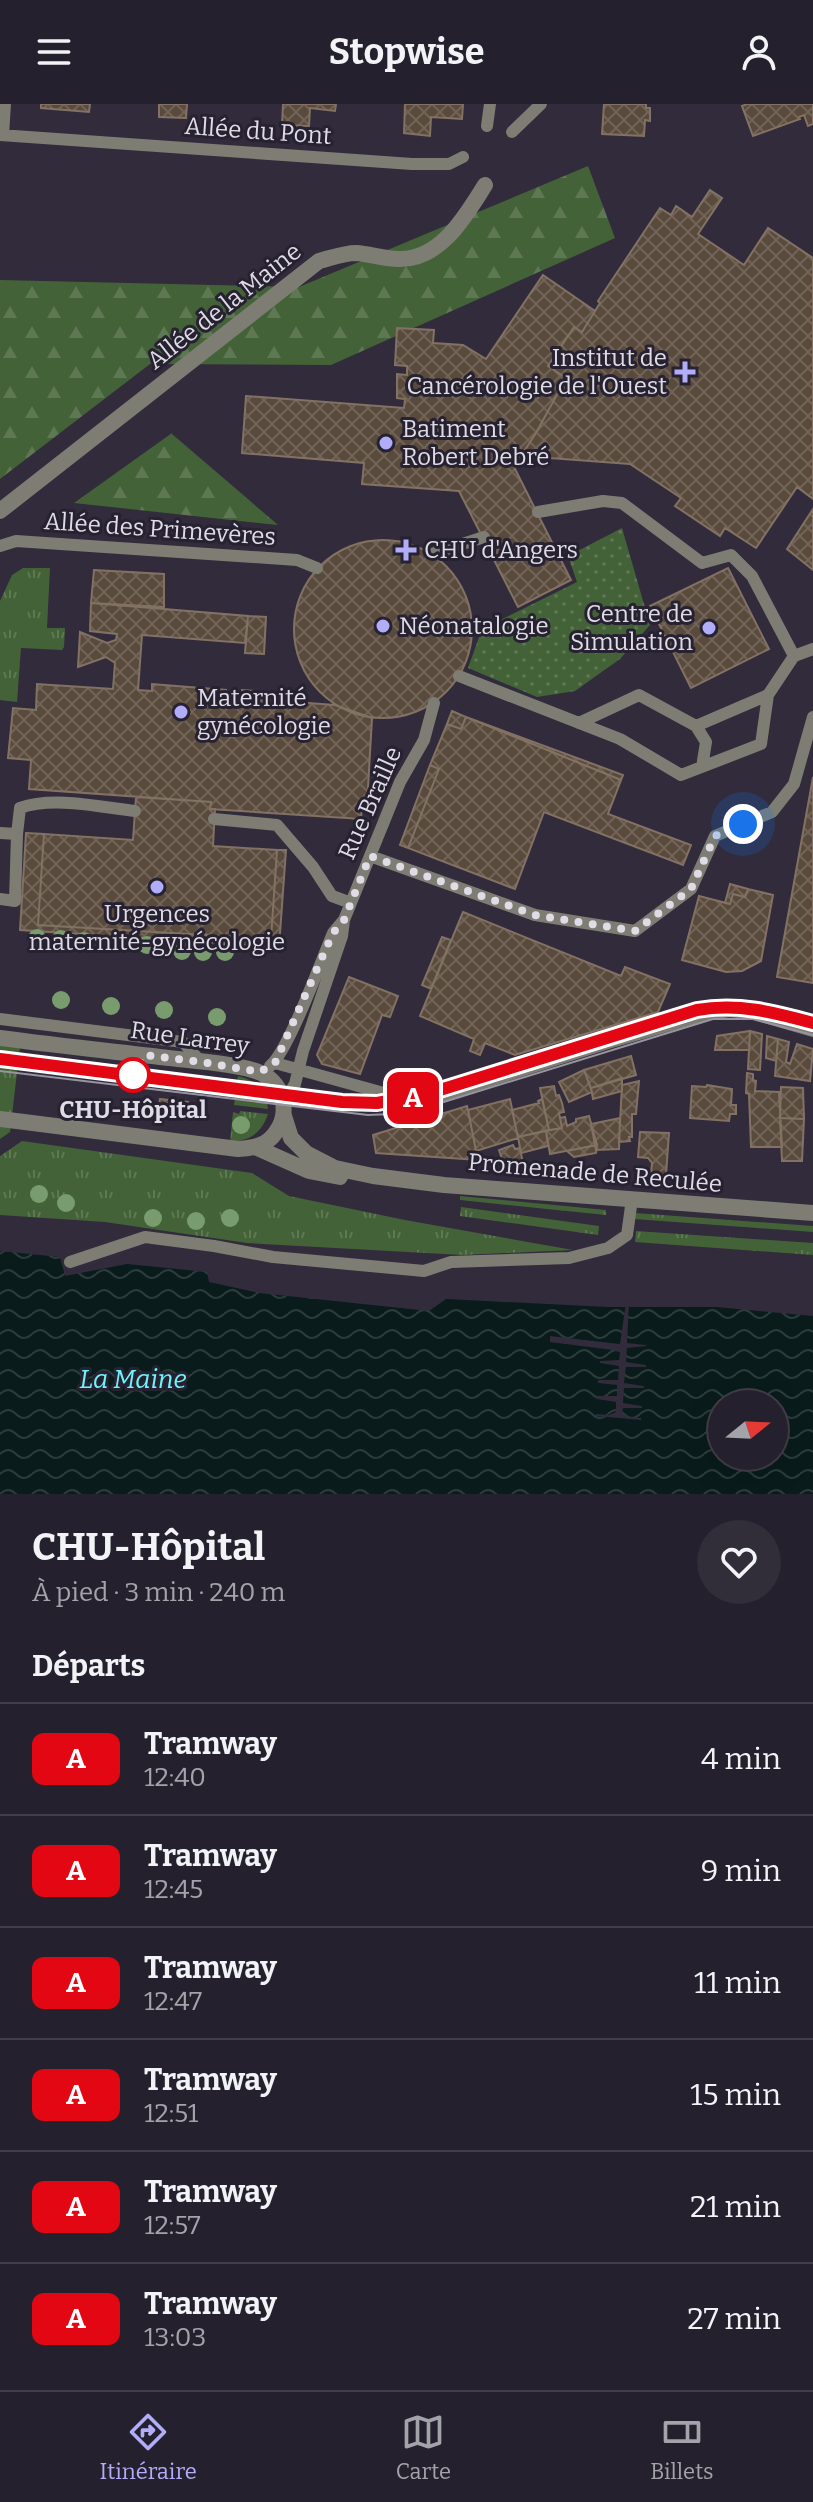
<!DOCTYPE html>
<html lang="fr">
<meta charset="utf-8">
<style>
:root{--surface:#25202d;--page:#312d39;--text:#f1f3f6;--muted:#a3a3aa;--line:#423e49;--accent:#b2adf9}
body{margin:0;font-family:Bitter,serif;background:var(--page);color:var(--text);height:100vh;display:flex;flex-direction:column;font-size:30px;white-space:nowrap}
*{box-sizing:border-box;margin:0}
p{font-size:26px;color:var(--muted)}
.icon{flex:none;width:44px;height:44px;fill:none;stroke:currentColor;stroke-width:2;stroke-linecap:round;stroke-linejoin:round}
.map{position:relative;height:1390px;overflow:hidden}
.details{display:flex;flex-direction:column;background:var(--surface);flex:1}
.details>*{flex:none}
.badge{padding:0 16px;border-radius:12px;font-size:28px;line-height:52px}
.needle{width:52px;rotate:72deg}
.controls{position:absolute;left:708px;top:1286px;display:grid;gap:16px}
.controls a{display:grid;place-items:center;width:80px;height:80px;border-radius:50%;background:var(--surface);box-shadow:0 8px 32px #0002,0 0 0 2px var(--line);font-size:40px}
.you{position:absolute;width:40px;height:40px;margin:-20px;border:6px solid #fff;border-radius:50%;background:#1a73e8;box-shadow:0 0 0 12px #1a73e833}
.map>.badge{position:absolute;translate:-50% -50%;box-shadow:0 0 0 4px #fff}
h2{padding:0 32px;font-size:30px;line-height:72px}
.round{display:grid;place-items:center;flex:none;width:84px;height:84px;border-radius:42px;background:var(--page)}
.headline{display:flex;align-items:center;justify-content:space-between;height:136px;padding:0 32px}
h1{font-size:38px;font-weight:700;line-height:60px}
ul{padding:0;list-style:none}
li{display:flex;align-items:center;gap:24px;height:112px;padding:0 32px;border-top:2px solid var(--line)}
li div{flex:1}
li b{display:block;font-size:30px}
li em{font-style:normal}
li .badge{min-width:88px;font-weight:700;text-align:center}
header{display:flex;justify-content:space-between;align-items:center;height:104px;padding:0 32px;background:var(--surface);font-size:36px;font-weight:700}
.tabs{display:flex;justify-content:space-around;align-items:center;height:112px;border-top:2px solid var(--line);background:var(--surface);font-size:22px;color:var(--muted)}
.tabs a{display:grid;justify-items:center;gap:4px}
.tabs .active{color:var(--accent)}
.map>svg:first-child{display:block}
</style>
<header><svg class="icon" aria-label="menu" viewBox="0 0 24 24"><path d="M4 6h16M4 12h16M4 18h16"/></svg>Stopwise<svg class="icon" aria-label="person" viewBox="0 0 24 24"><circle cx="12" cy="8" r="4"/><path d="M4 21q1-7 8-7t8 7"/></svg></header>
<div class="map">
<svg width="813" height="1390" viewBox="0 0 813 1390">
<defs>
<pattern id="grass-tufts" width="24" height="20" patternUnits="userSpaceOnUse" patternTransform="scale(2)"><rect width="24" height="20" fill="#446237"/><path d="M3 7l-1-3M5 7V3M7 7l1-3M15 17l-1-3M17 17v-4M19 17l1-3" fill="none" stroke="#5f7854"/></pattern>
<pattern id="forest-firs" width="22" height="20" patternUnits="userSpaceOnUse" patternTransform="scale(2)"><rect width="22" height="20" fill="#446237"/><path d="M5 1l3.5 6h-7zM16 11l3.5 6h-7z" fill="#5f7854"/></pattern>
<pattern id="garden-dots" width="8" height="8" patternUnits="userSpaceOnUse" patternTransform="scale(2)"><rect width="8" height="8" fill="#446237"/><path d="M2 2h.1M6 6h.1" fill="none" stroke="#5f7854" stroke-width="1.8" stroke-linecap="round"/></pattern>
<pattern id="water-waves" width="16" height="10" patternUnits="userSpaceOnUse" patternTransform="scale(2)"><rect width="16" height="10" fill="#091b1b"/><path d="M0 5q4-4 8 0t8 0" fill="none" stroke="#2c3c3c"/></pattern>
<pattern id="building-cross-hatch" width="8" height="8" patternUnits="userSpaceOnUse" patternTransform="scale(2)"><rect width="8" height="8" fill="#594a3c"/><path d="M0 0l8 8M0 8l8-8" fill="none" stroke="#706458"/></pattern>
</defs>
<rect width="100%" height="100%" fill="#312b3c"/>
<path fill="url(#grass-tufts)" d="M23,464h27l-3,60h18l-1,19 -2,3 -41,-2 -4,54 -17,-2v-99l12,-26z
M0,940l20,3 -10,85 -10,7z
M238,972c18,4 28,15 30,33l-34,-4z
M240,1007l28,3c-7,20 -18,26 -38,28l3,-30 6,2z
M22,1037l230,32 37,23 116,24 168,30 -111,5 -215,-12 -142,-21 -105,-7v-59z
M460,1092l146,14v5l-146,-15z
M461,1103l138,19 -1,9 -138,-19z
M635,1109l178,13v6l-179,-13z
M636,1127l177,12v12l-178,-13z"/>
<path fill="url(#forest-firs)" d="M588,62l27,72 -284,127 -181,-1 -150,115v-199l299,7z
M172,329v1l106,91 -204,-22z"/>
<path fill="url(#garden-dots)" d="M622,424l28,97 -30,34 -45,32 -38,6 -69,-29 14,-39 95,-47 -9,-26z"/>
<path fill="url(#water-waves)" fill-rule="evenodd" d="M0,1147l60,6 5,19 62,-12 80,8 2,10 50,11 170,18 17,-12 162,8h109l96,9v178h-813zM722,1300h52v52h-52z"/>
<path fill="#312b3c" d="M626,1198h3l-2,41 19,2 1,1 -20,2 -1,14 20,3v2h-20l-2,16 20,3v2h-20l-1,15 19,3v2h-19l-1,5 6,4 13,1v2l-45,-4v-2l13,1 7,-3v-10l-19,-3v-3h20v-11l-19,-2v-3h20l1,-14 -19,-3v-2l19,-1 1,-9 -70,-9v-6l70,8z"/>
<path fill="url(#building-cross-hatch)" stroke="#837264" stroke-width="2" d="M41,0h49l-1,8 -48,-4z
M159,0h28l-1,14 -27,-1z
M283,0h53l-1,7 -25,-3 -1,18 -27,-1z
M405,0h58l-1,15 -31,-2 -1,19 -26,-3z
M604,0h42v4h4v13l-5,-1 -1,16 -42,-2z
M747,0h66v20l-5,2 -4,-11 -5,2 1,2 -47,17 -11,-30z
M710,86l12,8 -24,36 46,31 24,-37 45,30v241l-16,-12 -41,61 -31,-20 -5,8 -45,-30 6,-8 -51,-34 -109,-8 15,-23 30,-55 -18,-12 26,-39 8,5 18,-29 -2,-2 62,-93 11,7 5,-9 16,11z
M543,171l52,36 -13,21 -8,-5 -26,39 18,12 -30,55 -15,23 -10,5 60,119 -53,27 -59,-116 -97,-7 2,-21 -122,-10 4,-57 158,12 1,-9 -8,-1v-24l10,1v-9l-12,-1 2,-37 37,2 -1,13 30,2 23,14z
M813,405v61l-26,-21z
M294 525a89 89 0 1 1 178 0a89 89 0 1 1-178 0Z
M728,464l41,81 -78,39 -41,-82z
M94,466l70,4v33l-73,-4z
M91,499l157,13 -3,27 -103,-8 -4,55 14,1v-7l74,6 -1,7 17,1v-8l12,1 -1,8 82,6 37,13 -5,87h-5l-1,14 -151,-10 1,-7 -182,-13 2,-29 -23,-2 5,-50 23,2 1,-26 76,5 2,-26 -9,-6 -28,10 2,-35 27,11 9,-3 1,-6 -27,-3z
M248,512l18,1 -2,37 -19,-1z
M452,607l14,6 -5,12 -14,-5z
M466,613l155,63 -13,34 83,31 -8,20 -139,-53 -29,77 -107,-41 31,-79 -9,-4 17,-41 14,5z
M466,613l157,58 -2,5 -66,-27z
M430,661l9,4 -31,79 -8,-3z
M813,673v206l-36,-6z
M136,693l75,5 -1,7h5l-2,37 64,4 -6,89 -233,-14 6,-91 89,6z
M26,729l18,1 -6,91 233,14 6,-89h9l-7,97 -259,-17z
M730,780l18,5 -3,8 -12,-3 -3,10 -5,-1z
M748,785l25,6 -12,66 -19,10 -16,1 -44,-12 17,-64 31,8 3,-10 12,3z
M463,808l158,64 4,-9 45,17 -12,28 -143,43 -30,-12 -5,12 -10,-4 4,-12 -54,-23z
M442,833l9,3 -20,49 -9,-4z
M349,873l49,19 -8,21 -8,-2 -22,59 -38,-10 -5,-9z
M750,927l-1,19h-34l2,-14z
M750,927l12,3 -2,36 -12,-1z
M767,932l11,3 -2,22 -10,-3z
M778,935l11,3 -3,20 4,2 7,-20 16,5 -3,32 -35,-5z
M631,952l5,19 -45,13 -7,-18z
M584,966l8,22 -23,10 -10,-20z
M747,969l6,1v6l3,1 -1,10 24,1 3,55h-31l-2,-53 -3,-1z
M622,974v13l-29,8 -2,-11z
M639,977l-3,33h-4v23h-3l1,4 -11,1 3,-57z
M707,981l25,4 -1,16h5v9h-6l-1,7 -39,-3 2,-32 14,1z
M554,982l2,10 3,-1 3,8 2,9 -5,1 3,15 -13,2 -9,-42z
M781,983l22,1 1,31 -24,-1z
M160,995l28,3 -1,6 -28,-3z
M510,995l8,39 -42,13 -8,-41z
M542,995l7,31 -31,7 -6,-27 27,-7 -1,-2z
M467,1002l11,54 -102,-7 -3,-18z
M589,1012l8,29 -47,9 -4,-23 16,-3 -2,-10 5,-1 2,9 9,-4v-3z
M620,1014l-1,31 -23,1 -5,-26z
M780,1014l24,1 -2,42h-20z
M546,1027l2,15 -27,7 -3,-16z
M640,1028l29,1 -3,42 -15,-1 1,-11 -4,-5 -10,-1z
M513,1041l2,4 5,-1 3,16 -20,-2 -4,-12z
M597,1041l-1,8 -22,4 -7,-6z"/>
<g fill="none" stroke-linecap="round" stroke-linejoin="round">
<path stroke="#7d7d74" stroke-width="12" d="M487,22l3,-22
M512,28l29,-28
M0,31l412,29h37l14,-7
M3,31l2,-31
M538,408l65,-11 19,2 80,60 29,-8 21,21 42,80
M0,442l16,-5 281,19 20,8
M432,450l52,-17
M459,572l161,63 61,36 80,-31 7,-49
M579,619l60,-28 57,31 72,-31 26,-39 19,-7
M696,622l10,16 -4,25
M214,715l63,6 36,42 19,29 19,7
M0,729l17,1 -2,67 -15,-2
M17,730l3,-26c33,-12 80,-1 115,3
M370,752l165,59 100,16 56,-42 24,-53 57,-24 22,-28 19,-67
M0,915l183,23 18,20
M275,959l145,40 188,-60 100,-29 22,-3 24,3 59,17
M270,962c18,-14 52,-107 63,-133l11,-13
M283,999l12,-19 8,-33 39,-115 2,-16 56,-138 24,-42 10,-37
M70,1158l75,-25 69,9 59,11 151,14 27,-9 118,-4 39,-10 19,-13 5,-36"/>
<path stroke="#7d7d74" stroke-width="16" d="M0,407l319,-250c12,-3 25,-8 37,-8 14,1 29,6 43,6 42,1 67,-44 86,-74
M284,1012l7,22 15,15 29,15 38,8 71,9 369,28
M255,1043l54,24 31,6"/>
<path stroke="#7d7d74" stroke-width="16" d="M0,934c59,8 119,14 178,21 20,2 68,6 85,15 21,12 27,39 13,58 -9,14 -23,16 -38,17l-238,-30"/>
<path stroke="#9894a1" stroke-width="2" d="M774,908l39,11
M589,940l108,-34 42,-4
M0,967l368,44 24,-1 42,-9 279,-86h40l60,16
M345,998c47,4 89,-10 133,-23"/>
</g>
<g fill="#789c6d">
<circle cx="37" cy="834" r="9"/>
<circle cx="61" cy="835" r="9"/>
<circle cx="84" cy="837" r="9"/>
<circle cx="114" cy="839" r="9"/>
<circle cx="147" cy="841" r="9"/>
<circle cx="182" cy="847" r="9"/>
<circle cx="203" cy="848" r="9"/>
<circle cx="225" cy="848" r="9"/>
<circle cx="61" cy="896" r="9"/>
<circle cx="111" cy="902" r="9"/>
<circle cx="164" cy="906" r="9"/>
<circle cx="217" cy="913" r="9"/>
<circle cx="241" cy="1021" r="9"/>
<circle cx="39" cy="1090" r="9"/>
<circle cx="66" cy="1099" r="9"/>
<circle cx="153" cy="1114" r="9"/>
<circle cx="230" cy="1114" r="9"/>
<circle cx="196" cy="1117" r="9"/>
</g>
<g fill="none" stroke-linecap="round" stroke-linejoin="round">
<g stroke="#fff" stroke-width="18">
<path id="line" d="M0,955l342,43 35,1 50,-9 270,-84c41,-7 76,2 116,13"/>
</g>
<use href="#line" stroke="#e30613" stroke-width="12"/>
<path stroke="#dfdce6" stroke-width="8" stroke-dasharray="0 14.4" d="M133,971l12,-20 56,7 59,10 15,-9 58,-130 11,-13 26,-64 165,59 100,16 56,-42 24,-53 28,-12"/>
</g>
<g fill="#b2adf9" stroke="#272231" stroke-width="3">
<path d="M681 256h8v8h8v8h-8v8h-8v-8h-8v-8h8z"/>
<circle cx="386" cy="339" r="8"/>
<path d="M402 434h8v8h8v8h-8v8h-8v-8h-8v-8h8z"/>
<circle cx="383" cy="522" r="8"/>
<circle cx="709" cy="524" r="8"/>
<circle cx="181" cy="608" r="8"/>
<circle cx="157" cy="783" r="8"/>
</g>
<circle fill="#fff" stroke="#e30613" stroke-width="4" cx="133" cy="971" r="16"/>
<g text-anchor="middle" stroke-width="6" stroke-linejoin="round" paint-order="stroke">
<g font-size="24" fill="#dfdce6" stroke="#272231">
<text transform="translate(258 27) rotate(4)" y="8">Allée du Pont</text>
<text transform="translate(224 202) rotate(-38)" y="8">Allée de la Maine</text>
<text transform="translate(160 425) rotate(4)" y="8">Allée des Primevères</text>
<text transform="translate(370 699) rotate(-66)" y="8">Rue Braille</text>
<text transform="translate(190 934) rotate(8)" y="8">Rue Larrey</text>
<text transform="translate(595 1069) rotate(5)" y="8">Promenade de Reculée</text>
</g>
<g font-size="24" fill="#dfdce6" stroke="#272231" text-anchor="start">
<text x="667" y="262" text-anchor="end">Institut de<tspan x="667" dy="28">Cancérologie de l'Ouest</tspan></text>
<text x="402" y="333">Batiment<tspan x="402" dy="28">Robert Debré</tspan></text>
<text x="424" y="454">CHU d'Angers</text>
<text x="693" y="518" text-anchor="end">Centre de<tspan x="693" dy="28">Simulation</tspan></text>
<text x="399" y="530">Néonatalogie</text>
<text x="197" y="602">Maternité<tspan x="197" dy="28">gynécologie</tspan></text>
<text x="157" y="818" text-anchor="middle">Urgences<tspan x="157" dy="28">maternité-gynécologie</tspan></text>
</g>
<g font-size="24" font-weight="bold" fill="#dfdce6" stroke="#272231">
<text x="133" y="1014">CHU-Hôpital</text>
</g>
<g font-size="26" font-style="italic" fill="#6ef5fa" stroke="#272231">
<text x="133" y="1284">La Maine</text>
</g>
</g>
</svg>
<div class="controls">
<a><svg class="needle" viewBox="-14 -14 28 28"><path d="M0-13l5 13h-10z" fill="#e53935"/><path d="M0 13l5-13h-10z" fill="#a3a3aa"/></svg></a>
</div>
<div class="you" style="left:743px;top:720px"></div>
<b class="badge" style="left:413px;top:994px;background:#e30613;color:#fff">A</b>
</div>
<section class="details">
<div class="headline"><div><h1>CHU-Hôpital</h1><p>À pied · 3 min · 240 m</p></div><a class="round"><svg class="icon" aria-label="heart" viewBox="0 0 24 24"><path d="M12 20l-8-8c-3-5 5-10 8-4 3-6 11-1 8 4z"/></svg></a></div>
<h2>Départs</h2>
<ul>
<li><span class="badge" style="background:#e30613;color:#fff">A</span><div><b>Tramway</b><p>12:40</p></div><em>4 min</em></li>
<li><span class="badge" style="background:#e30613;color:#fff">A</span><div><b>Tramway</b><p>12:45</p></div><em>9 min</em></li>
<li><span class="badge" style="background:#e30613;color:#fff">A</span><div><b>Tramway</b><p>12:47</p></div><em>11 min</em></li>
<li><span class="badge" style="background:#e30613;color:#fff">A</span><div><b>Tramway</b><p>12:51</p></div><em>15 min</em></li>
<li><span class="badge" style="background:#e30613;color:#fff">A</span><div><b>Tramway</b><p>12:57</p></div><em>21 min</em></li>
<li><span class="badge" style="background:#e30613;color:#fff">A</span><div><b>Tramway</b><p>13:03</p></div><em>27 min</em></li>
</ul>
</section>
<nav class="tabs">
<a class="active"><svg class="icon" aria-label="directions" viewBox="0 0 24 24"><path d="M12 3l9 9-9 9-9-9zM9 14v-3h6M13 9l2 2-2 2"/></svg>Itinéraire</a>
<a><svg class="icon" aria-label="map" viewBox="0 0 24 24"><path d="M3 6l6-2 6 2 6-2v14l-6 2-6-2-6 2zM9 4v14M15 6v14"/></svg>Carte</a>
<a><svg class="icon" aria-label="tickets" viewBox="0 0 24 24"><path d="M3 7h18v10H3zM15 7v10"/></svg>Billets</a>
</nav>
